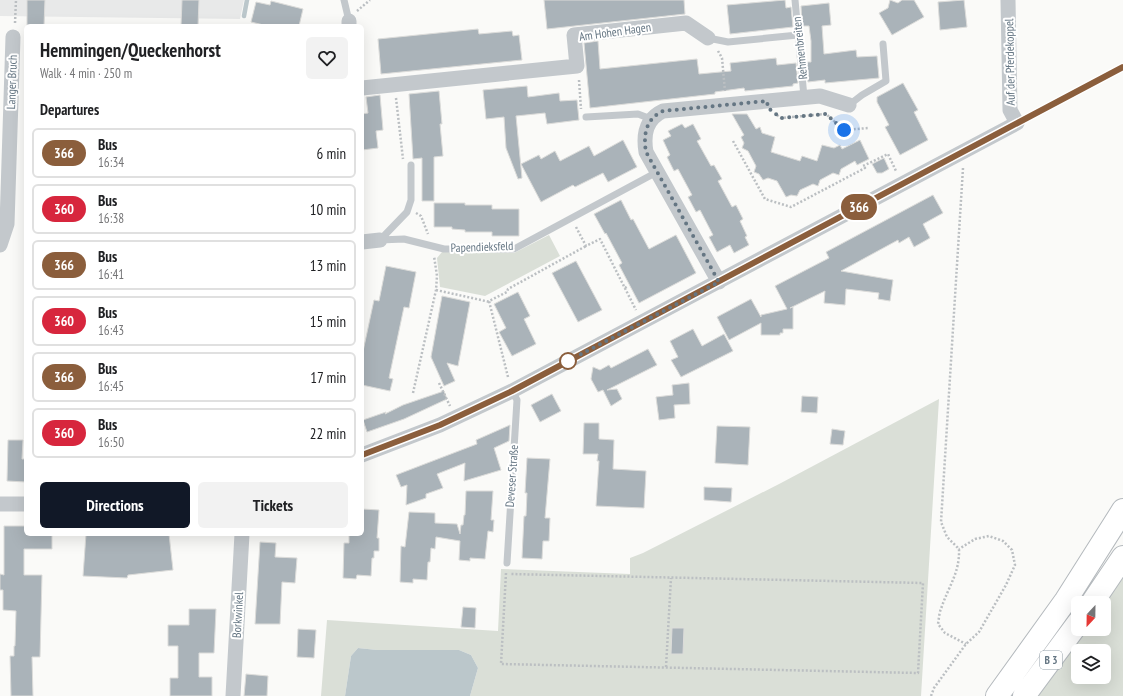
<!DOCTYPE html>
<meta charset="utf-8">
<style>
:root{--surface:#fff;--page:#f2f2f2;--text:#202124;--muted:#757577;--line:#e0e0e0;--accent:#111827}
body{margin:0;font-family:"PT Sans Narrow",sans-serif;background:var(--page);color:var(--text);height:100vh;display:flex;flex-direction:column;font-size:15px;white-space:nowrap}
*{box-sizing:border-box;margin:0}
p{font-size:13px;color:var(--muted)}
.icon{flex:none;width:22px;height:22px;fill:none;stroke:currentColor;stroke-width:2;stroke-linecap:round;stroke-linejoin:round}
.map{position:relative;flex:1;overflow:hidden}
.sheet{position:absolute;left:24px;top:24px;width:340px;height:512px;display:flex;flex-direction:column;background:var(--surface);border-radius:6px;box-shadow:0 4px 16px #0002}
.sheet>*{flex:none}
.badge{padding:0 8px;border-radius:13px;font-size:14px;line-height:26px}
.needle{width:26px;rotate:202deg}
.buttons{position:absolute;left:1071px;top:596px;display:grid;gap:8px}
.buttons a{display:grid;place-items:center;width:40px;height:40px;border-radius:6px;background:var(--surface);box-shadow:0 4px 16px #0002;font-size:20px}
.you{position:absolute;width:20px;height:20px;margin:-10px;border:3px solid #fff;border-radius:50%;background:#1a73e8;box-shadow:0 0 0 6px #1a73e833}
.map>.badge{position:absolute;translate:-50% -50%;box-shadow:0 0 0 2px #fff}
h2{padding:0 16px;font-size:15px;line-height:36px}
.round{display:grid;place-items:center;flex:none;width:42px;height:42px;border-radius:6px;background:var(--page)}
.summary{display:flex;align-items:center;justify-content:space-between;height:68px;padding:0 16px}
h1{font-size:19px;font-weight:600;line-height:30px}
.button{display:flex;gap:8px;margin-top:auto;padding:8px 16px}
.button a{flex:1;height:46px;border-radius:6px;background:var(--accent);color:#fff;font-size:16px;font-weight:600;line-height:46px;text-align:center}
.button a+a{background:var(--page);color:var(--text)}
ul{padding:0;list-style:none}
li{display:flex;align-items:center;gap:12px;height:50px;margin:0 8px 6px;padding:0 8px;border:2px solid var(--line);border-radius:6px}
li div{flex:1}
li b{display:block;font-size:15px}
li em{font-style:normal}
li .badge{min-width:44px;font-weight:700;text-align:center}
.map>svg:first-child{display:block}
</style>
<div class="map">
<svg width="1123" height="696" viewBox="0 0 1123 696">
<rect width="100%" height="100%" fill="#fafaf8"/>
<path fill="#e8e9e9" d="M0,0h244l-4,19 -240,-3z"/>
<path fill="#dadfd7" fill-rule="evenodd" d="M549,235l11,21 -75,40 -45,-9 -3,-29 5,-6 72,1z
M939,399l-18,297h-451l8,-28 -7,-13 -12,-5h-82l-19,-2 -7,8 -6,40h-24l6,-76 171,11 3,-62 129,5v-16l13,-5 138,-70z
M1123,575v121h-91l51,-67h21v-26zM1078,651h26v26h-26z"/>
<path fill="#bbc7cb" d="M358,648l19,2h82l12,5 7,13 -8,28h-125l6,-40z"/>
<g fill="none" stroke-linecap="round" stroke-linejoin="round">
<path stroke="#bbc7cb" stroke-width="4.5" d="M244,16l3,-16"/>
</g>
<path fill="#aab3b9" stroke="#dcdcda" d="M27,0h18l-1,26h-17z
M182,0h17l-1,26h-17z
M544,0h140l1,14 -138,15z
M785,0l1,8 5,-1 2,20 -63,7 -3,-29z
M890,0l8,3 4,-3h12l10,17 -32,18 -13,-22 9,-5z
M964,0l3,27 -27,3 -2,-28z
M271,1l32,8 -4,17h-31l-17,-4 5,-20 14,3z
M829,3l2,22 -9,1 2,28 32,-4 1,7 20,-1 2,22 -54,5v-3l-17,2 -2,-20h5v-21l-2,-15h-7l-1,-20z
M478,29l1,5 33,-3 1,5 6,-1 3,25 -141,14 -3,-35z
M598,41l2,28 97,-10 2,15 32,-3 -1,-8 46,-5 1,7 19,-2 2,20 -5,1v2l-48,5 -1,-3 -29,4v2l-125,14 -6,-65z
M903,83l15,27 -4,2 14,28 -28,15 -15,-28 4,-2 -12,-23v-5z
M527,86l1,11 31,-4 1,8 17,-1 2,20 -32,4 -2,-11 -29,3 6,62 -4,1 -12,-31 -2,-31 -18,2 -3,-29z
M439,91l3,33h-2l3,32 -9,1v44h-12v-43l-9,1 -4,-65z
M380,95l3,35 -7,1 2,17 -16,2v-36l6,-1 -2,-16z
M732,114h15l9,15 4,-2 2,6 13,4 -4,15 29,9 2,-5 15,5 5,-16 12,3 6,-3 2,4 18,-9 9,19 -12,6 -2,-4 -14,8 -2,6 -6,-2 -13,7 -2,6 -5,-2 -13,6 -3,6 -6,-1 -5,2 -9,-16 -9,-3 -5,2 -4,-6 -5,-2 2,-6 -8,-15 -6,-3 2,-5 -3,-6 3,-2z
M682,124l3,4 8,-4 8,15 -4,2 14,25 3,-1 8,14 -4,2 14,26 4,-2 7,14 -3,2 7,15 -2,1 4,8 -15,8 -4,-8 -13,7 -8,-15 4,-2 -13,-25 -4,2 -8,-15 4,-2 -14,-26 -4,2 -7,-14 3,-2 -7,-15 8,-4 -3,-5z
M623,140l14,27 -29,15 -5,-9 -28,14 -2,-2 -32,17 -20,-38 18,-9 2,4 14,-8 5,10 29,-15 5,10z
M884,158l5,11 -7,4h-5l-5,-9z
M933,195l10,18 -20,11 7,14 -16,9 -5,-10 -10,6 -1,-3 -57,31 52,9 -3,21 -12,-2 1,-6 -33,-4 -1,16 -21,-2 1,-12 -35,17 3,-1v22h-10v4h-3v2h-19v-12l-32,17 -12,-23 34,-18 10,18v-2l26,-6 -12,-23 54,-28 -3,-6z
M621,200l10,20 2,-1 16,30 27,-14 20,38 -57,30 -20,-38 3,-2 -16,-30 -1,1 -11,-20z
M434,203h31v2h27v4h27v27h-27v-4h-27v-2l-13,-1v-2h-18z
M576,261l26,49 -24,12 -26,-49z
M386,266l30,6 -7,36 -5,-1 -15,71 4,1 -3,12 -28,-6v-29l12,-56 5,1z
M518,292l12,24 -6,3 12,25 -24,12 -13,-24 7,-4 -12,-24z
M442,296l28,6 -12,64 -11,-3 8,18 -11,5 -13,-29z
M693,329l9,17 22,-12 9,17 -52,26 -10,-17 7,-3 -8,-16z
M648,349l9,16 -50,25 10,-1 5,10 -11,7 -8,-16 -5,2 -7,-13 2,-12 7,3 9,-5 2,3z
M689,383l1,21 -16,1 1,13 -16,2 -3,-23 17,-2 -1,-10z
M444,391l3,8 -43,20 -37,13 -4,-12 23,-8 -1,2 18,-9z
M552,394l9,17 -21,11 -9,-17z
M802,396l16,1 -1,16 -16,-1z
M584,423h15v16l15,1 -1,29 33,2 -2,37 -48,-2 3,-45h-2l1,-7h-15z
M510,425l-1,16 -15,7 7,22 -37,11 1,-18 -28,11 6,14 -17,6v4l-20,7 1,-20 -6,2 -5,-12 81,-31 -1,-4z
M717,426l33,1 -2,38 -33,-2z
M832,429l13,2 -2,14 -13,-1z
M8,440h15l-1,19h4v23l-19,-1z
M527,458l23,1 -5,59h5l-1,23h-6l-1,18 -20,-1 2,-42h2l1,-23h-2z
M704,487l28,1 -1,14 -27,-2z
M466,491h27l-2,29h3l-1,12 -5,-1 -3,28 -15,-1v3l-11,-1 1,-19 -24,-4 -1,12 -4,-1 -1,14h-2l-1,18 -14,-1v4l-13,-1 1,-36 4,1 4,-35 26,1v10l22,1 3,10 1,-9h2l1,-10h1z
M362,509l17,1 -2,28h2v13h-5v7h-2l-1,18 -14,-1 -1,4 -13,-1 1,-35h5v-9h13z
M4,526h22v8h26v15h-28v26h18l-2,82h-8l1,39h-22l-1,-40h4v-10h1l1,-35 -13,-1v-20h-3v-16l4,1z
M86,534h83l4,36 -45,5 -1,3 -44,-2z
M260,542l16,1 -1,14 22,1 -2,25 -13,-1 -2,42h-25z
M463,607l13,1 -1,20 -14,-1z
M189,609h27l-2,44h-15v24h13v19h-42v-18h8v-32h-10v-21h21z
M672,628h12l-1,26h-12z
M298,629l18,1 -2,28 -17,-1z
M246,674l22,2 -1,20h-23z"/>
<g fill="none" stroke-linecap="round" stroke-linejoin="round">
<g stroke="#b4b9bd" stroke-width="24">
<path id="highway" d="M1092,603l31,-46
M997,696l69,-96 57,-90
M1024,696l54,-73"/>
</g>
<path stroke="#bbbfc2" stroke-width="2.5" stroke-dasharray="2 2" stroke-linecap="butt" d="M357,11l13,-11
M15,23l1,-23
M718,51l4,7 3,33
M579,80l2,29
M396,98l7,61
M777,115l4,3 45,-4 18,16 25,-2
M733,141l32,58 26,8 74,-39 -2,-2 25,-12 8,17
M963,168l-22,354 6,15 12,12c1,24 -11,38 -18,60 -2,4 -2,10 -3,15l7,9 21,11
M416,213l5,3 7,18
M576,227l10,19 14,-7 36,71
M625,288l3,-2
M436,290l54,12
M508,377l-19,-76 18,-9 1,-3 78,-43
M439,383l11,23
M413,393l23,-103 1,-14 -3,-20
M506,573l-5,91 417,9 5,-90 -413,-9
M666,667l5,-89
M931,696l3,-8 32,-44 13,-12 27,-47 9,-20 -3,-15 -9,-9 -14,-5 -14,3 -16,10"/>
<path stroke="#c3c8cc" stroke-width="7" d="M344,0l5,21
M795,0l9,97
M708,38l20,4 70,-7
M849,105l13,-10 24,-14 -3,-37
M586,117l52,-3 13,5
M1017,123l106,-56
M380,240l24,-1 40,10h70l143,-77
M380,240l27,-28 4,-12v-35
M507,563l10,-163 -5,-9"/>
<path stroke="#c3c8cc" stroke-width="15" d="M349,21v5
M362,88l215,-22 -3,-31 112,-12 22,15
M362,242l18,-2
M0,245l7,-21 6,-187
M719,282l-73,-130c-3,-18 0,-33 17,-41l157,-15 29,9
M362,455l78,-30 72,-34 505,-268 -7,-13 -2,-110
M0,504h26
M233,696l9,-162"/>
<use href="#highway" stroke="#fff" stroke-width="22"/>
</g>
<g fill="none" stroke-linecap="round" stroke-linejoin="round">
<g stroke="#fff" stroke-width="9">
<path id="line" d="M362,455l78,-30 72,-34 611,-324"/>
</g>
<use href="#line" stroke="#8b5e3c" stroke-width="6"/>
<path stroke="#657683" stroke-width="4" stroke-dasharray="0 7.2" d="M568,361l151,-79 -73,-130c-3,-18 0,-33 17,-41l104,-10 1,7 13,10 45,-4 18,16"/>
</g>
<circle fill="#fff" stroke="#8b5e3c" stroke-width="2" cx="568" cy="361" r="8"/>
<g text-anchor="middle" stroke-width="4" stroke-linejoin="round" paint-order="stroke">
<rect fill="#fff" stroke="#939fa8" stroke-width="1" x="1040" y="651" width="22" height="18" rx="3"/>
<g font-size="11" font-weight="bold" fill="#657683">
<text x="1051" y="664">B 3</text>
</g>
<g font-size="12" fill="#657683" stroke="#fff">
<text transform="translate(615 32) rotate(-8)" y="4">Am Hohen Hagen</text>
<text transform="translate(800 48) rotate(-96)" y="4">Rehmenbreiten</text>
<text transform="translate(1010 62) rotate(-91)" y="4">Auf der Pferdekoppel</text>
<text transform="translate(12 82) rotate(-88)" y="4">Langer Bruch</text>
<text transform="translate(482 247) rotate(-2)" y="4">Papendieksfeld</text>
<text transform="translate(512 476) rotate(-86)" y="4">Deveser Straße</text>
<text transform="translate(238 615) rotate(-87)" y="4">Borkwinkel</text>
</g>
</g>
</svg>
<div class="buttons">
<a><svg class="needle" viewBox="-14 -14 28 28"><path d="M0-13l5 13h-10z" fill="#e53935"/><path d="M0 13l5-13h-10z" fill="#757577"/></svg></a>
<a><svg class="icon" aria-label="layers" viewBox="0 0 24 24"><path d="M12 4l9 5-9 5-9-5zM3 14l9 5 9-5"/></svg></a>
</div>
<div class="you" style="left:844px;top:130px"></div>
<b class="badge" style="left:859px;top:207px;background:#8b5e3c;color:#fff">366</b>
<section class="sheet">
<div class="summary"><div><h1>Hemmingen/Queckenhorst</h1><p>Walk · 4 min · 250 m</p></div><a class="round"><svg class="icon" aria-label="heart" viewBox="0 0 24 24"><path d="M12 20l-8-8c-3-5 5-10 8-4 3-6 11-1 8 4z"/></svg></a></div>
<h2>Departures</h2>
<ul>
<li><span class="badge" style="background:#8b5e3c;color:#fff">366</span><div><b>Bus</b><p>16:34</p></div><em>6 min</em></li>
<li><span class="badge" style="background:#d7263d;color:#fff">360</span><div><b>Bus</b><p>16:38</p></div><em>10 min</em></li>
<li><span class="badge" style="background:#8b5e3c;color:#fff">366</span><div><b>Bus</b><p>16:41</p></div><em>13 min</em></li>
<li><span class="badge" style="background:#d7263d;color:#fff">360</span><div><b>Bus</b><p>16:43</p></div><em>15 min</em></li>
<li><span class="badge" style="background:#8b5e3c;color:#fff">366</span><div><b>Bus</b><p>16:45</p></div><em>17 min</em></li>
<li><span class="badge" style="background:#d7263d;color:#fff">360</span><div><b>Bus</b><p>16:50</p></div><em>22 min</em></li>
</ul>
<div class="button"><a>Directions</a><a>Tickets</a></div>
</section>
</div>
